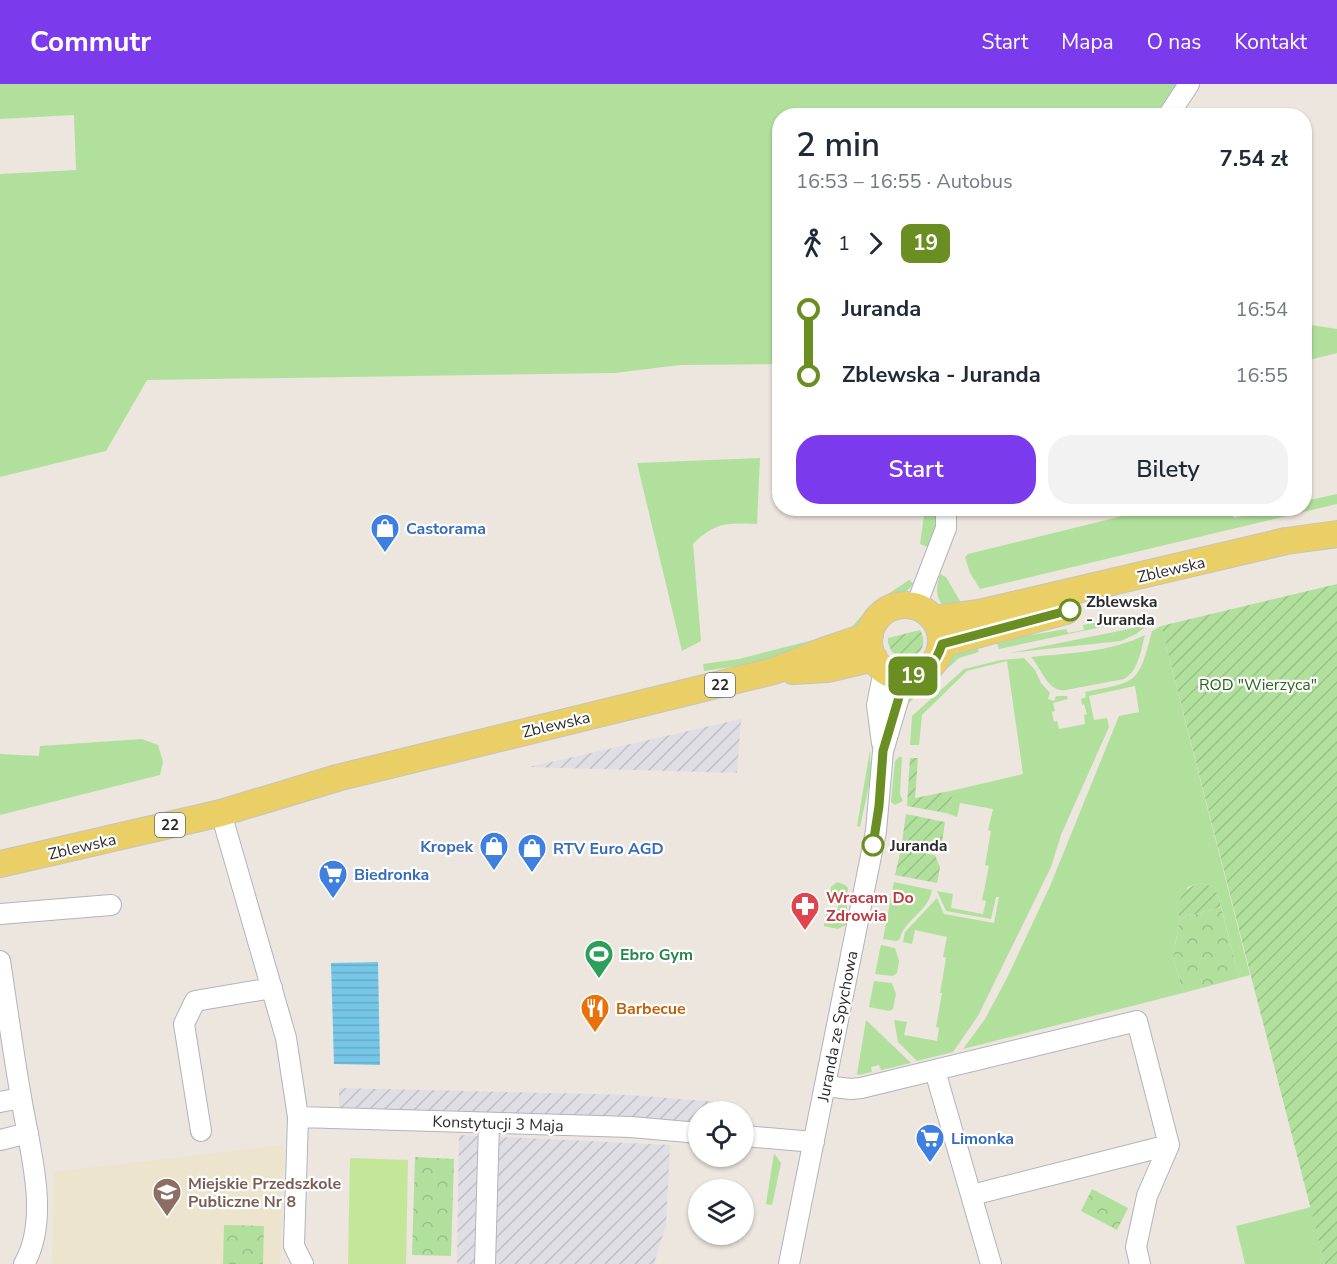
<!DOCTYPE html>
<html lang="pl">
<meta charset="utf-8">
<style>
:root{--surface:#fff;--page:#f2f2f3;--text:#1f2937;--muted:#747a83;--accent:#7c3aed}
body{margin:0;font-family:"Nunito Sans",sans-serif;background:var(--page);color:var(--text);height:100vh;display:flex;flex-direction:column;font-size:22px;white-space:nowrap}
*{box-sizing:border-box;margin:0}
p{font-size:20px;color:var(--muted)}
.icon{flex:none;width:33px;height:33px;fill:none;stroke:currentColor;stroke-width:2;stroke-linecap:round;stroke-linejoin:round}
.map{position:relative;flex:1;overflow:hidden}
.sheet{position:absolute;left:772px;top:24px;width:540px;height:408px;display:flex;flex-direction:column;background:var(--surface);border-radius:24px;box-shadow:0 2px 4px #0004}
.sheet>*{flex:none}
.badge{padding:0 12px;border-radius:9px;font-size:21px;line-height:39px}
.buttons{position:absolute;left:688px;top:1017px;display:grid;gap:12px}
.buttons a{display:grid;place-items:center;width:66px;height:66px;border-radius:50%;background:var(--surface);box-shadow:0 2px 4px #0004;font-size:30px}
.map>.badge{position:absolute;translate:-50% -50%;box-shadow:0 0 0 3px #fff}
.legs{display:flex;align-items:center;gap:9px;height:66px;padding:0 24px;font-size:20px}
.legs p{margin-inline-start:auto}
.headline{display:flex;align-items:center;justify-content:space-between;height:102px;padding:0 24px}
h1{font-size:33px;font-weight:600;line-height:45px}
.action{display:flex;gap:12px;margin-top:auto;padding:12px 24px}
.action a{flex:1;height:69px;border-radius:24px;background:var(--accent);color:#fff;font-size:24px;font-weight:600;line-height:69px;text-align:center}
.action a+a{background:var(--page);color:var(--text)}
ul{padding:0 24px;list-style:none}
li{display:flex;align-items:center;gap:21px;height:66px;font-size:22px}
li i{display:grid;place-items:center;width:9px;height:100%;margin:0 8px;background:currentColor}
li i::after{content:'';width:15px;height:15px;margin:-8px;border:4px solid;border-radius:50%;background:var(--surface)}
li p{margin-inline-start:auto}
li:first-child i{background:linear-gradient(#0000 50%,currentColor 0)}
li:last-child i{background:linear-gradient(currentColor 50%,#0000 0)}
header{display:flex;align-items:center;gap:36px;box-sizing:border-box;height:84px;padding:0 30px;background:var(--accent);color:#fff}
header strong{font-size:28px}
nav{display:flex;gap:33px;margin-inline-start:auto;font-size:21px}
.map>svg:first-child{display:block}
</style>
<header>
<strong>Commutr</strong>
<nav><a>Start</a><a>Mapa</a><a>O nas</a><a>Kontakt</a></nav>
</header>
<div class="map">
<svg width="1337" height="1180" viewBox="0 0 1337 1180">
<defs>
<pattern id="industrial-furrows" width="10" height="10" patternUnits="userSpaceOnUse" patternTransform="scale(1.5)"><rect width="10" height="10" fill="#e0dee5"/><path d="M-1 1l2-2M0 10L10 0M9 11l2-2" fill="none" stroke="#c0bfc5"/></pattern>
<pattern id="park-crowns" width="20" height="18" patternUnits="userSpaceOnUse" patternTransform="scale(1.5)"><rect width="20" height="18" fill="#b1e09d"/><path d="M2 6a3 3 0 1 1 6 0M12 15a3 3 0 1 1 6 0" fill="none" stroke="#98c087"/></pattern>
<pattern id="garden-furrows" width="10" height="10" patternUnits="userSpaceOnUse" patternTransform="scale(1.5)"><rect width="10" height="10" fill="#b1e09d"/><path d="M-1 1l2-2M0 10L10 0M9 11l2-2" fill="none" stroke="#98c087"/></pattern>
<pattern id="water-rules" width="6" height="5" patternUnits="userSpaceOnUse" patternTransform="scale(1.5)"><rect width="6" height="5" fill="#76c6e8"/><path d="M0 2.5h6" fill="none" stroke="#66aac7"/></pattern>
</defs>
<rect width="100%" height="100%" fill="#ece6de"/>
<path fill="url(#industrial-furrows)" d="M741,635l-4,54 -208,-6z
M339,1004l291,7 103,8v8l-34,1v12l-360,-12z
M459,1051l211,10 -4,80 -12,39h-197z"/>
<path fill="#ede4ce" d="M284,1061l-4,119h-228l2,-92z"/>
<path fill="#b1e09d" d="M0,0h1178l-20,31 -378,1v248l-100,1 -65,8 -468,7 -41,71 -106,26v-303l76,-4 -2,-55 -74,4z
M1305,240l32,5v24l-32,8z
M760,374l-3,66c-31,-1 -41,-2 -64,20l8,97 -19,10 -45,-188z
M1337,410v10l-357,85 -10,-16 -5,-16 3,-3 183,-45h79l4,9 41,-9 30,-1v-7z
M925,425h15v5l-10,34 -10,-4z
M940,490l6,3 18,31h-19c-10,-10 -9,-21 -5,-34z
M909,496l4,3c-6,14 -25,12 -36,21 -20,16 -11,25 -42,30l16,-6 19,-22z
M1116,534l23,1 -140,30 -3,-8 70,-12 2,4 16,-3 -1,-5z
M1155,536l-19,14 -15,7 -111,12 119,-24z
M1161,542l89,349 -11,3 -20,-80 -5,-11 -13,-4 -13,4 -11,24 3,7 -7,39 10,36 -220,56 22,-30 23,-43 42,-90 69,-170 20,-4 -4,-26 -46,10 5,24 13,-2 2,9 -48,108 -10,32 -73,149 -25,36 -36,9 -19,-19 -4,-22 13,2 -3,13 33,6 2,-13 -3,-1 6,-34h-2l6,-35 -3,-1 4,-20 -32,-7 -3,14 -9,-2 2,-10 32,-34 7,16 50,9 5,-26h-3l-5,22 -45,-8 -9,-20 16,3 -2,14 32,6 3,-13 -4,-1 7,-34 -4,-1 6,-34 -3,-1 5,-21 -33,-6 -3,14 -11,-4 9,-23 68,-16 -16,-113 -40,10 -45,44 -3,30h-9l2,-29 52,-47 37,-9 23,-2 11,12 6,13 9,10 -2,6 6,2 2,-5h11l1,3 -15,4 2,8 -3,1 2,10 3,-1 2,8 26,-5 -1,-9 3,-1 -3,-10 -2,1 -1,-6 5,-2 -1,-5c53,-11 53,-7 67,-61z
M1145,551c-4,15 -6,35 -21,44l-58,11c-18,3 -24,-21 -35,-33 38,-4 80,-5 114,-22z
M813,556l2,4 -64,20 -47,7 -1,-7 36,-5z
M976,560l3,8 -20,6 -49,44 -6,-1 7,-10 24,-15 19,-22z
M142,655l16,6 5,17 -3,13 -160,40v-61l39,2 1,-10z
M870,666l1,26 -11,51 -3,-1z
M899,673h3l-2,37 3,7 -8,4 -4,-3 4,-41z
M837,798l8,3 3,3 -2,37 -8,4 -14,-3 3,-18 11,1v-5l-10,-1 3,-16z
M894,798l38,8c-4,23 -28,29 -32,49l-4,2 -13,-2z
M881,861l14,3 4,13 -2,12 -4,3 -18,-2z
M874,897l18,2 4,11 -3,15 -4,2 -20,-4z
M866,936l45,43 -30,7 -2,-5 -8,2 1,5 -13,3 -2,-1z
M774,1069l7,10 -9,42 -6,-1z
M1311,1123l14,57h-80l-9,-38z"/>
<path fill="url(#park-crowns)" d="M1221,823l18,71 -56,15 -10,-36 7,-39z
M415,1073l39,2 -3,97 -39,-1z
M1092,1105l36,19 -11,22 -36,-19z
M224,1141l40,1 -1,38h-40z"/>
<path fill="url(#garden-furrows)" d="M1337,500v680h-12l-164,-638z
M920,546c12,21 -10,35 -28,22l-4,-9v-5z
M910,674h8l-3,40 40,-8 -9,23 -39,-7z
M906,730l39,8 -4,27 -39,-7z
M901,765l34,6 5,12 -3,16 -42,-8z
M1201,799l13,4 5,11 2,9 -41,11 -3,-6c3,-17 7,-24 24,-29z"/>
<path fill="#c3e699" d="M350,1074l58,2 -2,104h-58z"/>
<path fill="url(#water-rules)" d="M378,878l2,103 -46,-1 -3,-101z"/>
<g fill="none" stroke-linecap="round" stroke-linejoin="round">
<g stroke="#b1b3be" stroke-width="22">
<path id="minor" d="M1168,32l21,-32
M916,522l30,-78v-20
M882,659l-5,-38 7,-35
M221,729l65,225 12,79
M0,830l111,-9
M0,877c7,45 13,91 21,136 8,50 30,121 3,167
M935,987l56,193
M825,1002l26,3 10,-1 276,-67 32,124 -22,51 -11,51 4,17
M0,1018l21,-4
M201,1047l-17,-107 11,-23 77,-13
M744,1052l70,6
M0,1056l28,-7
M972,1111l197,-50
M303,1180l-9,-18 4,-129 333,10 68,6
M485,1180l4,-141
M789,1180l87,-433 7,-80 22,-74"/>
</g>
<g stroke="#c4c4c4" stroke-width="28">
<path id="major" d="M869 557a36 36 0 1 1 72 0a36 36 0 1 1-72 0Z
M934,535l45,-6 307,-72 51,-7
M942,560l124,-33
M793,587l34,-2 47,-11
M0,780l221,-51 116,-35 437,-107 49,-20 47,-16"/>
</g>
<use href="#minor" stroke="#fff" stroke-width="20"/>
<use href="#major" stroke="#e9cf65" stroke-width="26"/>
</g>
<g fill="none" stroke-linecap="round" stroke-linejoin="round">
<g stroke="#fff" stroke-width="14">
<path id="line-1" d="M873,761l6,-39 4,-55 22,-74c21,-4 31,-13 37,-33l128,-34"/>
</g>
<use href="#line-1" stroke="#6b8e23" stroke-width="9"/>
</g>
<defs>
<g id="shop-pin" transform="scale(1.5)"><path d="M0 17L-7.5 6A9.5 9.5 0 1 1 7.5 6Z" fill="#3f7fe0" stroke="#fff"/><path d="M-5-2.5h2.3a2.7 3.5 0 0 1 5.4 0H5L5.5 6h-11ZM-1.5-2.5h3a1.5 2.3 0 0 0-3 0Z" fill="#fff"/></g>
<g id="supermarket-pin" transform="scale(1.5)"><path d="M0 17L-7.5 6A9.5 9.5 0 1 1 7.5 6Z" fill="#3f7fe0" stroke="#fff"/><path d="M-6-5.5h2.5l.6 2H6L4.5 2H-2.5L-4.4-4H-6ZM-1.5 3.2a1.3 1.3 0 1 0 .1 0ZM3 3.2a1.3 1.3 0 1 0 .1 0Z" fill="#fff"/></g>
<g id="pharmacy-pin" transform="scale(1.5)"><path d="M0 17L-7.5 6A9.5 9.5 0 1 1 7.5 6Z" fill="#e0444e" stroke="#fff"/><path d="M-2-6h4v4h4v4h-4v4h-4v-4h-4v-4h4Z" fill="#fff"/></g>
<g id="stadium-pin" transform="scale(1.5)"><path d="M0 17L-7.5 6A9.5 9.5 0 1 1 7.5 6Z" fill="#2e9e5b" stroke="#fff"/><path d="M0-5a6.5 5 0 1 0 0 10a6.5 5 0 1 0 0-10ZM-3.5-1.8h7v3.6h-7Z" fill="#fff"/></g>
<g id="restaurant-pin" transform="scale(1.5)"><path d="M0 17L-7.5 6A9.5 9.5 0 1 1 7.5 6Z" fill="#e8710a" stroke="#fff"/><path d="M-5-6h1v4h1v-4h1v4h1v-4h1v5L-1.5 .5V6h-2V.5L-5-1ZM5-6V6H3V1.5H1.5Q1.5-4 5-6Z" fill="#fff"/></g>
<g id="school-pin" transform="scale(1.5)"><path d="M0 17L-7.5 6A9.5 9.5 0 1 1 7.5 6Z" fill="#8d6e63" stroke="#fff"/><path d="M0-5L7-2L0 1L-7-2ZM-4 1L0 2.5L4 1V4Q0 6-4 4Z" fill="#fff"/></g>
</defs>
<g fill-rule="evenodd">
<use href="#shop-pin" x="385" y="444"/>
<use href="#shop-pin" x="494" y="762"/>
<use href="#shop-pin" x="532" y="764"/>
<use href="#supermarket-pin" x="333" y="790"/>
<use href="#pharmacy-pin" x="805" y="822"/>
<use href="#stadium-pin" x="599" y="870"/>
<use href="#restaurant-pin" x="595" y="924"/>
<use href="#supermarket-pin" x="930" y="1054"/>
<use href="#school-pin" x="167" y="1108"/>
</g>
<g fill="#fff" stroke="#6b8e23" stroke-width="3">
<circle cx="1070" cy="526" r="10"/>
<circle cx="873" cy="761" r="10"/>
</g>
<g text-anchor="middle" stroke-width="4.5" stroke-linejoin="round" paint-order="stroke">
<g fill="#fff" stroke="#6b6b6b" stroke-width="1.5">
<rect x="705" y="589" width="30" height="24" rx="4.5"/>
<rect x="155" y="729" width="30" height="24" rx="4.5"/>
</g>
<g font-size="15" font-weight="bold" fill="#2b2b2b">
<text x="720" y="606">22</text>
<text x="170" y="746">22</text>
</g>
<g font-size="16" font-weight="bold" fill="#366cbe" stroke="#fff" text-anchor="start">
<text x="406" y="450">Castorama</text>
<text x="473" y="768" text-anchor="end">Kropek</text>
<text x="553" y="770">RTV Euro AGD</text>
<text x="354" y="796">Biedronka</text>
<text x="951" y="1060">Limonka</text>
</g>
<g font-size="16" fill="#2b2b2b" stroke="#fff">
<text transform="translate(1171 485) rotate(-13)" y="6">Zblewska</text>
<text transform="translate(556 640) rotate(-13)" y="6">Zblewska</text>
<text transform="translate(82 762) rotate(-13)" y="6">Zblewska</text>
<text transform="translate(837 942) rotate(-79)" y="6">Juranda ze Spychowa</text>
<text transform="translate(498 1039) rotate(2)" y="6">Konstytucji 3 Maja</text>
</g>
<g font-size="16" font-weight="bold" fill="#2b2b2b" stroke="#fff" text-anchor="start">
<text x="1086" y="523">Zblewska<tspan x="1086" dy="18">- Juranda</tspan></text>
<text x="890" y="767">Juranda</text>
</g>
<g font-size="16" fill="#2a651e" stroke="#fff">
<text x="1258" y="606">ROD "Wierzyca"</text>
</g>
<g font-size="16" font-weight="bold" fill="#be3a42" stroke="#fff" text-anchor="start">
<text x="826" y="819">Wracam Do<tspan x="826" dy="18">Zdrowia</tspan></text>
</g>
<g font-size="16" font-weight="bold" fill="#27864d" stroke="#fff" text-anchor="start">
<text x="620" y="876">Ebro Gym</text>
</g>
<g font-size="16" font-weight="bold" fill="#c56008" stroke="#fff" text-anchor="start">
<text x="616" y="930">Barbecue</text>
</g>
<g font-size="16" font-weight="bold" fill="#785e54" stroke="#fff" text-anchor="start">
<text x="188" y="1105">Miejskie Przedszkole<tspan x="188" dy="18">Publiczne Nr 8</tspan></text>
</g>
</g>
</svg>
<div class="buttons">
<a><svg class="icon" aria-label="locate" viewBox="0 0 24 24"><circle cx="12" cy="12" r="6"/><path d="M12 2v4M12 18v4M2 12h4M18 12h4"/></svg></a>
<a><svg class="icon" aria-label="layers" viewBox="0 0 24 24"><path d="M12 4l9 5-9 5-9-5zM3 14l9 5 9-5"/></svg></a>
</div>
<b class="badge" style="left:913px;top:592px;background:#6b8e23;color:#fff">19</b>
<section class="sheet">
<div class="headline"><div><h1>2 min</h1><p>16:53 – 16:55 · Autobus</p></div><b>7.54 zł</b></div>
<div class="legs"><svg class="icon" aria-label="walk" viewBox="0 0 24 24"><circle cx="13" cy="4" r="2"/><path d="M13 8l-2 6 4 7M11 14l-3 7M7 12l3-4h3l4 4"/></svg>1<svg class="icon" aria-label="forward" viewBox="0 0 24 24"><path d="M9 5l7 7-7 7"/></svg><b class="badge" style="background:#6b8e23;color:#fff">19</b></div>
<ul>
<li><i style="color:#6b8e23"></i><b>Juranda</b><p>16:54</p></li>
<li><i style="color:#6b8e23"></i><b>Zblewska - Juranda</b><p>16:55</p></li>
</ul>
<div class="action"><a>Start</a><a>Bilety</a></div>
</section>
</div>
